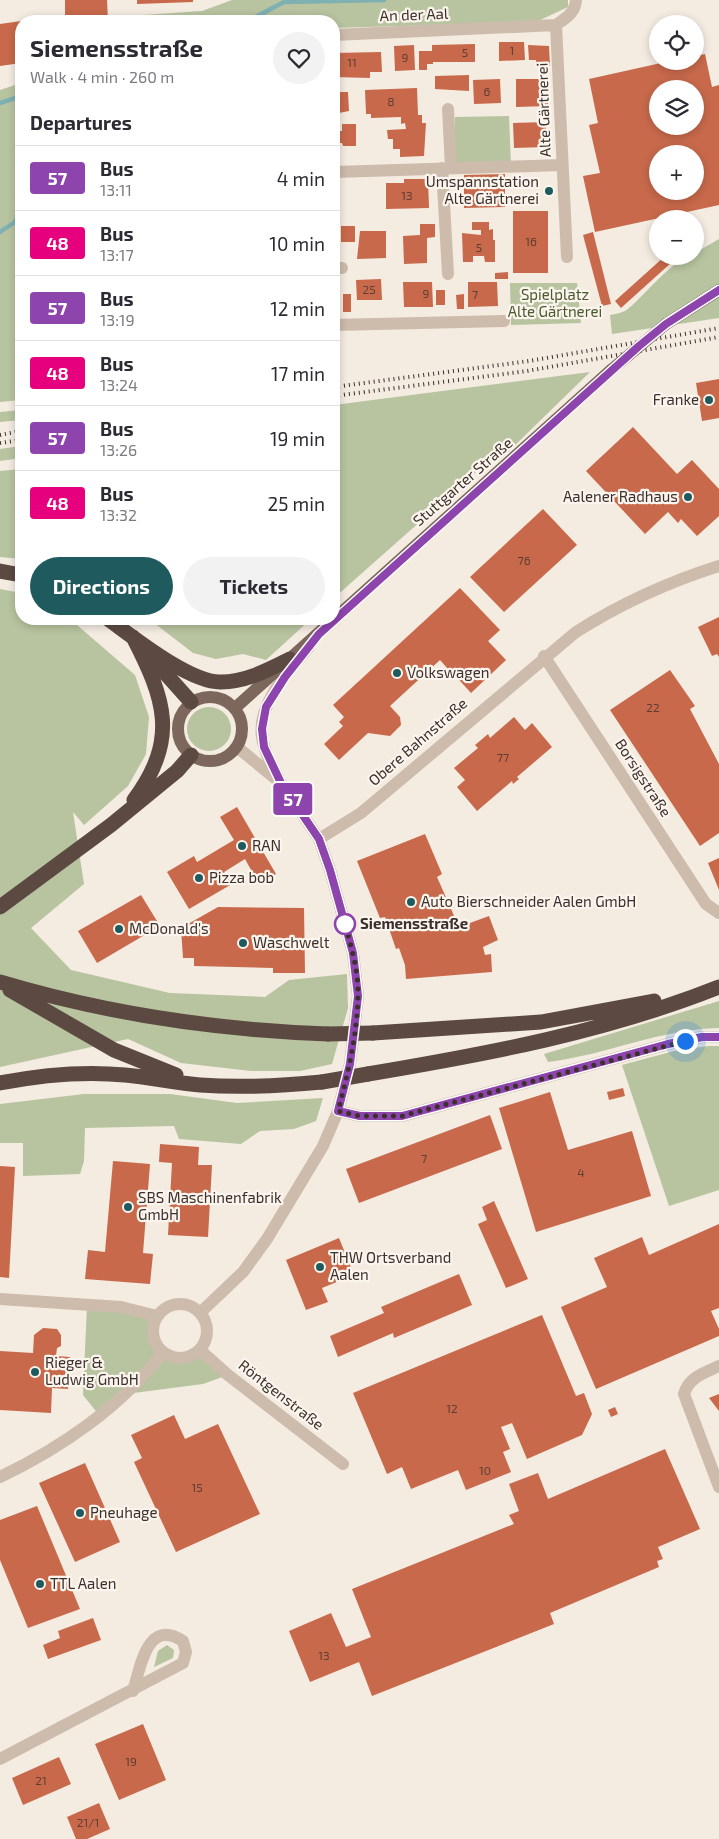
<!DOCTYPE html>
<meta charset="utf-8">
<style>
:root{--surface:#fff;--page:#f2f2f3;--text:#2b2b33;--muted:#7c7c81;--line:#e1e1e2;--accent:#1f5a5e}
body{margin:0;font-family:"Exo 2",sans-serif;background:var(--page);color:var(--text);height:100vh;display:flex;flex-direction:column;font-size:19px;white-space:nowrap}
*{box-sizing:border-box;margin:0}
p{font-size:16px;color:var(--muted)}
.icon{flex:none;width:28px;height:28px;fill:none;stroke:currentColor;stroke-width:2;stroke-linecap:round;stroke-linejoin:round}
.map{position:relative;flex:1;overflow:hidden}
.panel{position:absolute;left:15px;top:15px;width:325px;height:610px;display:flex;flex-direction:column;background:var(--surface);border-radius:20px;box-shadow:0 2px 8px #0003}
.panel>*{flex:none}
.badge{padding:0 10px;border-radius:4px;font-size:18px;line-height:32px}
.buttons{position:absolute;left:649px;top:15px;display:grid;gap:10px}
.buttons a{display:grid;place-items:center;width:55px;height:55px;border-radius:50%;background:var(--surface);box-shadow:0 2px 8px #0003;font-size:25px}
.you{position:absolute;width:25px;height:25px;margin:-12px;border:4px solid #fff;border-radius:50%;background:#1a73e8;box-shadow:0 0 0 8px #1a73e833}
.map>.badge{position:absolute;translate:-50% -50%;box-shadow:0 0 0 2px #fff}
h2{padding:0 15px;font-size:19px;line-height:45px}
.round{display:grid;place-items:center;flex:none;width:52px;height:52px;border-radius:26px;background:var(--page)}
.summary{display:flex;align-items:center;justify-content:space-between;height:85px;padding:0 15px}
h1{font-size:24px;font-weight:700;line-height:38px}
.primary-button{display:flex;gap:10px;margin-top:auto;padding:10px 15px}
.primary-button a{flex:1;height:58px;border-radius:30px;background:var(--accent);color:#fff;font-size:20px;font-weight:700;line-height:58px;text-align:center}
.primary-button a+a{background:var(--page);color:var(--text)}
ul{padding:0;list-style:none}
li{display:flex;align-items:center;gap:15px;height:65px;padding:0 15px;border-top:1px solid var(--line)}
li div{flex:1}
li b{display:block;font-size:19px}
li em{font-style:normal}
li .badge{min-width:55px;font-weight:700;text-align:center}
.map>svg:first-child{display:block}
</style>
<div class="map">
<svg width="719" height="1839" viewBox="0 0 719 1839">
<rect width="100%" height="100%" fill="#f4ebe1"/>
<path fill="#b8c4a0" d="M232,0h336v7l-32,15 -202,6v-7h-220v-4l88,-6z
M21,83v317l-21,2v-312z
M509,116l2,49 -56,-1v-47z
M334,223h5v42h-5z
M719,239v79l-107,16 -2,-19c5,-1 11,-2 15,-4 18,-12 48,-55 70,-55v-3z
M510,283h67l4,40 -70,2z
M590,372l-85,83 -29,17 -142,126v-193z
M21,410v10l-21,2v-10z
M21,446v12l-21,3v-12z
M21,469v90l-21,-2v-86z
M0,589l21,4v26h49l65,56 14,42 -3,37 -18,32 -44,39 -11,-13 11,72 -53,44 40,42 99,23 95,4 24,-17 58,-6 1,34 -16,56 -32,7h-49l-70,-8 -53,-24 -128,28z
M149,619h162l-45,41 -23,-6 -27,5 -23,-6z
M187 729a22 22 0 1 1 44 0a22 22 0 1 1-44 0Z
M719,1001v27c-59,1 -113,27 -171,34l-4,-8z
M709,1046h10v144l-50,16 -47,-141 56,-15z
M84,1094h86l67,9 86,-5 -7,23 -22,8 -34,2 -19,13 -62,-5 -5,-13 -89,2 -1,33 -4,13 -57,2v-33h-23v-39z
M87,1305l70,11c-13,32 15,53 43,34l28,25 -25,9 -77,10 -27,21 -16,-20z
M167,1645l7,5 -1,8 -19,9 4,-16z"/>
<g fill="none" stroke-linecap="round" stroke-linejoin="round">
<path stroke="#7fb0b2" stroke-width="4.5" d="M248,21l36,-19 100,-2
M0,103l21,-7
M0,232l15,-10 6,-13"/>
</g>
<path fill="#c8694b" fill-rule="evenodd" d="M65,0h42l1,21h-43z
M137,0h56v2l-56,2z
M21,21v42l-21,3v-42z
M499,42h25l1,18 -26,1z
M475,44v18h-42v2h-6v6h-8v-19h13v-6z
M414,45l1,25 -20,1 -1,-25z
M528,45l21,1 1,20 -14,1v-7h-7z
M381,52l1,20h-12v6l-36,-1v-24z
M705,54l7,33 7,-2v120l-124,27 -12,-56 17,-3 -11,-48 9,-2 -9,-44 81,-18h25v-5zM658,89h37v37h-37zM658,154h37v37h-37z
M469,75v16l-34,-2v-13z
M500,79l1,24 -27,1 -1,-24z
M516,79h32v27l-32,1z
M417,88l1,27h4v8h4l-2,33 -24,1v-8h-7v-10h-5l-1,-9 19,-1 -1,-6 -4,1v-7l-30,1v-4h-5l-1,-24z
M334,92h14l1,19 -15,3z
M546,122v25l-32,1 -1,-25z
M342,124h14v22h-13l-1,-3h-3v12l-5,1v-25h8z
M505,174v33l-41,1v-33z
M404,179h24l1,29 -43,1v-26h18z
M546,186h6v10h-6z
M334,188h3l1,29h-4z
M513,211h35v62h-35z
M472,222h17v8l4,-1v11h2v22h-10l-1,-6h-11v6h-10l-1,-29 19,2v-5h-9z
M420,224h15v13l-8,1v25l-23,1 -1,-28 17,-1z
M341,226h14v16h-14z
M360,231h26v27l-29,1z
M593,232l18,72 -9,2 -19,-71z
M665,256l7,6 -51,46 -6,-7z
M508,272v7h-13v-6z
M381,279l1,21h-25l-1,-20z
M403,282h29l1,25h-29z
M468,282h29l1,24 -30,1z
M436,290h9v15h-9z
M343,294h8v18h-8z
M464,294v15h-7l-1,-14z
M334,297h1l1,16h-2z
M719,379v39l-17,3 -6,-38z
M633,427l44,47 15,-14 27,29v27l-22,20 -16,-17 -3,4 -10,-11 -23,22 -59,-63z
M543,509l34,36 -73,67 -34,-35z
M460,588l40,42 -12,11 18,19 -35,33 -19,-21 -3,2 -3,-3 2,-2 -8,-9 -50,46 10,11 1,8 -11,11 -22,-3 -29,27 -15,-16 19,-18 -4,-4 5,-5 -11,-12z
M719,617v40l-2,-3 -5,2 -14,-29z
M670,670l25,36 -5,3 29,55v69l-19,13 -90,-136z
M514,717l11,13 7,-7 20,24 -35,30 2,2 -6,5 -1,-3 -35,30 -20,-24 8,-7 -11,-12 24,-20 -3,-3 6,-5 7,-6 2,4z
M237,807l39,67 -17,10 -14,-25 -21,13 8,12 -43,25 -22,-37 27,-16 3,6 37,-22 -14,-23z
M425,834l17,40 -5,3 22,50 30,-11 9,24 -15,7 2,8 6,-1 1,18 -86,7 -1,-14 -6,-17 -3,1 -11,-32 -5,1 -23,-57z
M719,858v32l-11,-27z
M141,895l19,31 -63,37 -19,-32z
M218,907l86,1 1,65h-32v-5l-79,-2v-8h-11l-2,-30z
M623,1088l2,8 -16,4 -2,-8z
M550,1092l18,58 64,-19 19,65 -115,36 -37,-124z
M490,1115l12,34 -143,54 -13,-34z
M160,1144l39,3 -1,18h14l-4,72 -40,-2 4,-72 -13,-1z
M113,1161l37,3 -7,89 10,1 -3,30 -65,-5 3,-29 17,2z
M0,1166l15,1 -6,111 -9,-1z
M494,1201l34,78 -22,9 -28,-64 9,-4 -5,-13z
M719,1224v84l-8,3 8,18v7l-123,53 -35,-82 46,-20 -13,-29 48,-21 7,18z
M339,1238l15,37 -32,13 6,14 -22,8 -20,-50z
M459,1274l13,31 -78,33 -1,-5 -55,24 -8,-21 54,-23 -3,-6z
M542,1315l34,81 8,-3 8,21 -10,21 -55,24 -15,-36 -11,4 9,22 -7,3 8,20 -45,18 -8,-20 -47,19 -9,-22 -15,7 -34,-81z
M43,1328l14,1 4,6v11l-4,2 -1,8 14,1 -2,32 -16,-1 -1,25 -51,-3v-59l33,2 1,-18z
M719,1394v17l-10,-13z
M615,1407l3,7 -7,3 -3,-7z
M174,1415l11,24 33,-15 42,90 -84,38 -42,-90 8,-4 -11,-23z
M665,1449l35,80 -42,18 5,12 -6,2 2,6 -109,46 4,11 -182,72 -13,-34 -49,20 -21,-51 42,-18 15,34 25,-10 -19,-48 162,-65 -5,-9 10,-4 -10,-27 29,-11 10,26z
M85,1463l35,79 -45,20 -36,-79z
M37,1506l43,103 -52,19 -28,-68v-40z
M93,1618l8,22 -53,19 -5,-14 17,-7 -2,-7z
M143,1724l23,56 -47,20 -24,-56z
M59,1757l12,27 -48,21 -11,-27z
M99,1803l11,26 -23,10h-11l-9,-22z"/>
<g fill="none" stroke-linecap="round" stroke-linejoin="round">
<path stroke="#cdbbac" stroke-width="12" d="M556,25l11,232
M556,25c10,-7 19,-12 20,-25
M334,35l222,-10
M448,109l3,59
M442,168l6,106
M334,172l228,-7
M334,268h8
M334,325l170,-4
M544,656l162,248 13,9
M278,777c-7,-13 -14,-26 -16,-40 -5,-34 27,-66 47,-90
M319,839l42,-26 215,-181c46,-29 92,-50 143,-66
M338,1111l22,5h42l266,-72 34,-7h17
M0,1299l121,8 36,9
M153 1331a27 27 0 1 1 54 0a27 27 0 1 1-54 0Z
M201,1312l42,-40 24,-33 56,-93 15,-35 12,-47 8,-68 -5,-43 -23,-83 -11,-31 -38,-56 -44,-36
M200,1350l28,25 115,89
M719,1366c-15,7 -30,11 -35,28l35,93
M0,1477c61,-29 122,-71 163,-125
M0,1759l183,-96 3,-11 -3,-11c-36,-23 -42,25 -50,50"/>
<path stroke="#7d675c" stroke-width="12" d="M666,324l53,-34
M178 729a32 32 0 1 1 64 0a32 32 0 1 1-64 0Z
M235,708l376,-338"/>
<path stroke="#5c4a42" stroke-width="15" d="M0,571l21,4
M108,619c25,18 82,64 113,63 25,0 47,-12 69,-23
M133,637c32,62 46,102 1,163
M149,655l42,47
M0,907l111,-82 66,-54 14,-16
M0,982c107,32 217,48 328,52
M10,990l104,60 62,25
M373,1033l168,-11 113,-21
M368,1074c119,-20 238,-42 351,-87
M0,1083c41,-8 83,-12 125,-8 25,2 50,8 75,10 41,3 81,1 122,-3"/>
<path stroke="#3b302b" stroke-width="4" stroke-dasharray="1 4" stroke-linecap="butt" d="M334,387l195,-26 190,-33
M334,396l193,-25 192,-34
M0,435l21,-4
M0,443l21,-3"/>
<path stroke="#7d675c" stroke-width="12" d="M611,370l55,-46"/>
<path stroke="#5c4a42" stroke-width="15" d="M328,1034l45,-1
M322,1082l46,-8"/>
</g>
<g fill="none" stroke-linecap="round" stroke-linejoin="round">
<g stroke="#fff" stroke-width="11">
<path id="line" d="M719,290l-53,34 -27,22 -320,288 -34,43 -19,30 -4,22 2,18 17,36 38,56 11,31 23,83 5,43 -8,68 -12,47 22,5h42l266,-72 34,-7h17"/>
</g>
<use href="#line" stroke="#8e44ad" stroke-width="8"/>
<path stroke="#3b302b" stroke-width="5" stroke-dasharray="0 9" d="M345,924l-2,-7c7,26 16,53 15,80 -1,38 -10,77 -20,114l22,5h42l283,-75"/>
</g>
<g fill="#1f5a5e" stroke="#fbf5ee" stroke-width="2">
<circle cx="549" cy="191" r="5"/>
<circle cx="709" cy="400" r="5"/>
<circle cx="688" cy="497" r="5"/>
<circle cx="397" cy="673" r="5"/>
<circle cx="242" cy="846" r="5"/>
<circle cx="199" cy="878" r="5"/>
<circle cx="411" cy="902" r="5"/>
<circle cx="119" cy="929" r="5"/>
<circle cx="243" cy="943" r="5"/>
<circle cx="128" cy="1207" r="5"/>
<circle cx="320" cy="1267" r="5"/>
<circle cx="35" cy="1372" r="5"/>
<circle cx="80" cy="1513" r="5"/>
<circle cx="40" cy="1584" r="5"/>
</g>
<circle fill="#fff" stroke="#8e44ad" stroke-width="2.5" cx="345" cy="924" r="10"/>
<g text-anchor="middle" stroke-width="4.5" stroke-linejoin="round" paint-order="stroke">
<g font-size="12" fill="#5e3e33">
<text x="512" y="55">1</text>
<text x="465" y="57">5</text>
<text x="405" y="62">9</text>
<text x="352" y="67">11</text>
<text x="487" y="96">6</text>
<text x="391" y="106">8</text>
<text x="407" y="200">13</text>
<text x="531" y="246">16</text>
<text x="479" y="252">5</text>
<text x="369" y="294">25</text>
<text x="426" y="298">9</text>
<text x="475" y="299">7</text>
<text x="524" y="565">76</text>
<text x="653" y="712">22</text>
<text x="503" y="762">77</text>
<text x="424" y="1163">7</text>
<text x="581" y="1177">4</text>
<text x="452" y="1413">12</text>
<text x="485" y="1475">10</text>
<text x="197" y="1492">15</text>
<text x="324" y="1660">13</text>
<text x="131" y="1766">19</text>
<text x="41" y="1785">21</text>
<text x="88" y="1827">21/1</text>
</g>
<g font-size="15" fill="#3b302b" stroke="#fbf5ee">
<text transform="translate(414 15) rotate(-2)" y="5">An der Aal</text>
<text transform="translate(544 110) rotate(-92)" y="5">Alte Gärtnerei</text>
<text transform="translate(463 482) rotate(-41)" y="5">Stuttgarter Straße</text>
<text transform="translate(418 742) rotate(-41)" y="5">Obere Bahnstraße</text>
<text transform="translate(643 778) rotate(57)" y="5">Borsigstraße</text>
<text transform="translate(281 1395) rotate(38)" y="5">Röntgenstraße</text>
</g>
<g font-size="15" fill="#3b302b" stroke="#fbf5ee" text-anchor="start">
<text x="539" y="187" text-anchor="end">Umspannstation<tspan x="539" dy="17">Alte Gärtnerei</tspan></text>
<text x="699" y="405" text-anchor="end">Franke</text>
<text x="678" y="502" text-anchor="end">Aalener Radhaus</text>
<text x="407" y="678">Volkswagen</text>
<text x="252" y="851">RAN</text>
<text x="209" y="883">Pizza bob</text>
<text x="421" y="907">Auto Bierschneider Aalen GmbH</text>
<text x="129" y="934">McDonald's</text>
<text x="253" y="948">Waschwelt</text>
<text x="138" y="1203">SBS Maschinenfabrik<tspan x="138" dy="17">GmbH</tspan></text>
<text x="330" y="1263">THW Ortsverband<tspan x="330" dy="17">Aalen</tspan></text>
<text x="45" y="1368">Rieger &amp;<tspan x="45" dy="17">Ludwig GmbH</tspan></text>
<text x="90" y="1518">Pneuhage</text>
<text x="50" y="1589">TTL Aalen</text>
</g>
<g font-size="15" fill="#4a5a2e" stroke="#fbf5ee">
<text x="555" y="300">Spielplatz<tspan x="555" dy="17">Alte Gärtnerei</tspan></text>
</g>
<g font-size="15" font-weight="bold" fill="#3b302b" stroke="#fbf5ee" text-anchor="start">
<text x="360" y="929">Siemensstraße</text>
</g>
</g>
</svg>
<div class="buttons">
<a><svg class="icon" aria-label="locate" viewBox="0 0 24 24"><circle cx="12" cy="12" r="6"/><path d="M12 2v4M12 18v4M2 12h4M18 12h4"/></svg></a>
<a><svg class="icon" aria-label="layers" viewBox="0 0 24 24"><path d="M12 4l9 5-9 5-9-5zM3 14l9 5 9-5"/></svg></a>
<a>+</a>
<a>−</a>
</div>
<div class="you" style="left:685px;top:1041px"></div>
<b class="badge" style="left:293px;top:799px;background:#8e44ad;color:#fff">57</b>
<section class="panel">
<div class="summary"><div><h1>Siemensstraße</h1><p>Walk · 4 min · 260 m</p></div><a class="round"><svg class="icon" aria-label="heart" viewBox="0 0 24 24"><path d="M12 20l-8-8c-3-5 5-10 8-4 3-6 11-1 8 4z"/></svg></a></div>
<h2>Departures</h2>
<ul>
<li><span class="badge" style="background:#8e44ad;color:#fff">57</span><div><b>Bus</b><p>13:11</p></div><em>4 min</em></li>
<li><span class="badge" style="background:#e6007e;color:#fff">48</span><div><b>Bus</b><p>13:17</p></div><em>10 min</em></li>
<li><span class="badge" style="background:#8e44ad;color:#fff">57</span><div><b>Bus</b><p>13:19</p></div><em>12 min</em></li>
<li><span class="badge" style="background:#e6007e;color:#fff">48</span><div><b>Bus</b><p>13:24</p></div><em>17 min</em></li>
<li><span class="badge" style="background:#8e44ad;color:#fff">57</span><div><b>Bus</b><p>13:26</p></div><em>19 min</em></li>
<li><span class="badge" style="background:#e6007e;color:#fff">48</span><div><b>Bus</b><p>13:32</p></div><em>25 min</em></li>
</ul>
<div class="primary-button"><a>Directions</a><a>Tickets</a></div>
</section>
</div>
